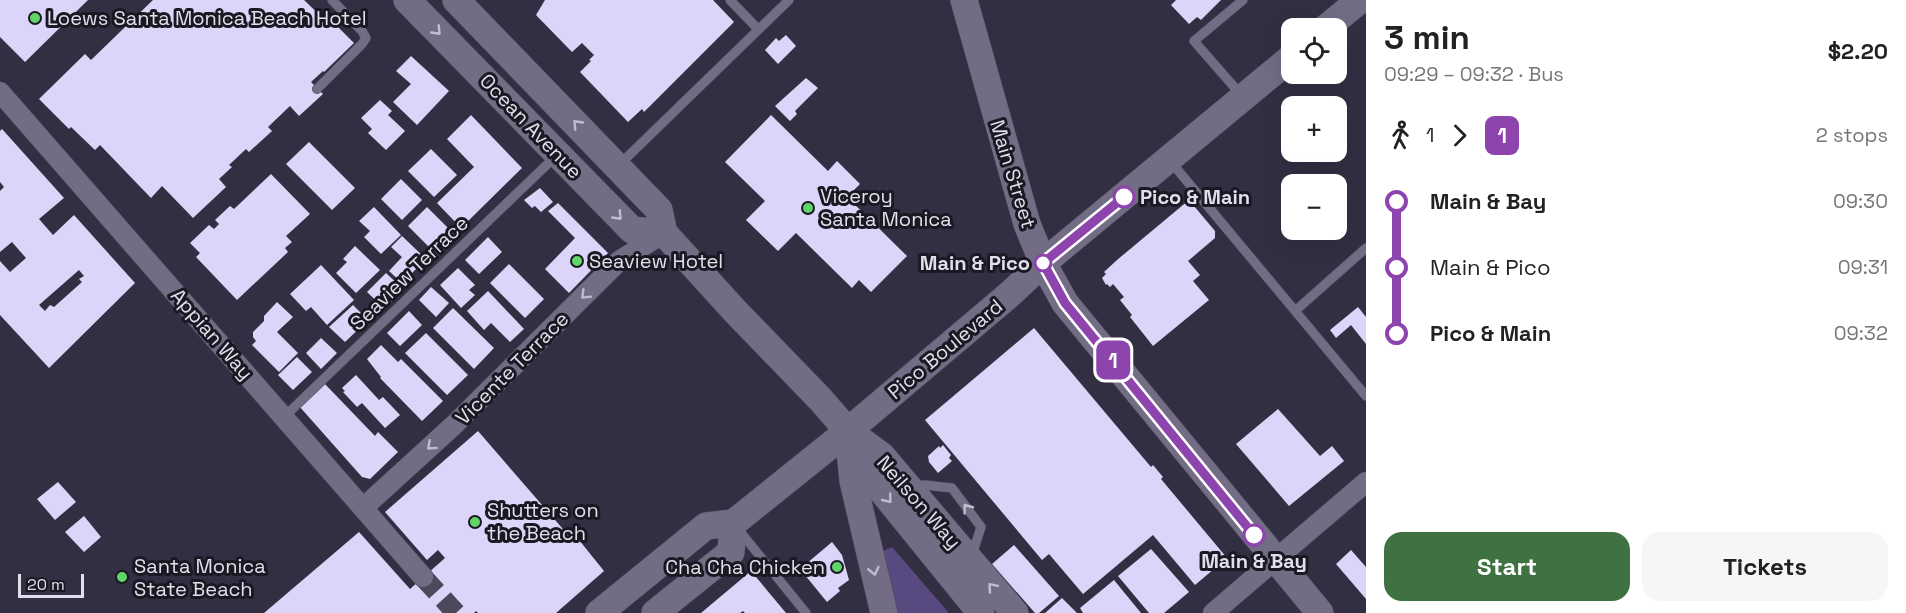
<!DOCTYPE html>
<meta charset="utf-8">
<style>
:root{--surface:#fff;--page:#f6f6f6;--text:#222;--muted:#767676;--accent:#3e7242}
body{margin:0;font-family:"Space Grotesk",sans-serif;background:var(--page);color:var(--text);height:100vh;display:flex;flex-direction:column;font-size:22px;white-space:nowrap}
*{box-sizing:border-box;margin:0}
p{font-size:20px;color:var(--muted)}
.icon{flex:none;width:33px;height:33px;fill:none;stroke:currentColor;stroke-width:2;stroke-linecap:round;stroke-linejoin:round}
.map{position:relative;flex:1;overflow:hidden}
.drawer{display:flex;flex-direction:column;background:var(--surface);width:540px}
.drawer>*{flex:none}
.badge{padding:0 12px;border-radius:9px;font-size:21px;line-height:39px}
.buttons{position:absolute;left:1281px;top:18px;display:grid;gap:12px}
.buttons a{display:grid;place-items:center;width:66px;height:66px;border-radius:12px;background:var(--surface);box-shadow:0 6px 24px #0002;font-size:30px}
.scale{position:absolute;left:18px;bottom:15px;width:66px;box-sizing:border-box;padding-left:6px;border:3px solid #e2dfec;border-top:0;font-size:16px;line-height:21px;white-space:nowrap;color:#e2dfec;-webkit-text-stroke:4px #1a1822;paint-order:stroke}
.map>.badge{position:absolute;translate:-50% -50%;box-shadow:0 0 0 3px #fff}
.legs{display:flex;align-items:center;gap:9px;height:66px;padding:0 18px;font-size:20px}
.legs p{margin-inline-start:auto}
.headline{display:flex;align-items:center;justify-content:space-between;height:102px;padding:0 18px}
h1{font-size:33px;font-weight:700;line-height:45px}
.primary-button{display:flex;gap:12px;margin-top:auto;padding:12px 18px}
.primary-button a{flex:1;height:69px;border-radius:18px;background:var(--accent);color:#fff;font-size:24px;font-weight:700;line-height:69px;text-align:center}
.primary-button a+a{background:var(--page);color:var(--text)}
ul{padding:0 18px;list-style:none}
li{display:flex;align-items:center;gap:21px;height:66px;font-size:22px}
li i{display:grid;place-items:center;width:9px;height:100%;margin:0 8px;background:currentColor}
li i::after{content:'';width:15px;height:15px;margin:-8px;border:4px solid;border-radius:50%;background:var(--surface)}
li p{margin-inline-start:auto}
li:first-child i{background:linear-gradient(#0000 50%,currentColor 0)}
li:last-child i{background:linear-gradient(currentColor 50%,#0000 0)}
main{display:flex;flex:1;min-height:0}
.map>svg:first-child{display:block}
</style>
<main>
<div class="map">
<svg width="1366" height="613" viewBox="0 0 1366 613">
<rect width="100%" height="100%" fill="#332f43"/>
<path fill="#594981" d="M892,547l56,65 -1,1h-52l-14,-61z"/>
<path fill="#dcd5f9" fill-rule="evenodd" d="M0,0h88l-63,62 -25,-25z
M153,0h151l25,24 3,-3 22,22 -30,29 -1,-1 -12,11 12,12 -24,22 -9,-10 -22,21 4,4 -23,21 -3,-3 -17,16 3,2 -13,12 7,8 -33,31 -31,-32 -11,12 -51,-53 -5,5 -24,-23 -2,2 -30,-30 46,-45 6,6z
M545,0h168l21,22 -90,90 -2,-3 -14,13 -48,-50 11,-11 -2,-1 5,-5 -12,-12 -10,9 -36,-37z
M1176,0h45l-20,20 -4,-3 -8,7 -18,-19z
M786,35l10,11 -18,18 -13,-14 11,-12 3,3z
M411,56l38,35 -32,34 -24,-23 18,-18 -15,-13z
M806,78l12,10 -23,23 2,3 -7,7 -15,-15z
M380,100l12,11 -4,4 17,16 -19,19 -18,-17 4,-4 -11,-11z
M471,115l51,53 -61,60 -24,-25 37,-36 -27,-28z
M771,115l57,56 9,-10 23,23 -13,13 60,59 -36,36 -12,-12 -7,8 -56,-55 -18,18 -32,-31 19,-19 -40,-39z
M2,129l62,69 -25,21 14,16 21,-20 61,68 -86,85 -49,-53v-54l10,11 16,-14 -14,-16 -12,10v-61l4,-4 -4,-5v-51zM79,270l5,6 -5,3 3,3 -28,25 -4,-2 -5,6 -6,-6z
M309,142l46,46 -23,22 -46,-46z
M431,149l26,26 -23,22 -26,-26z
M271,174l39,40 -24,22 6,6 -7,6 3,4 -51,48 -41,-43 4,-4 -10,-10 19,-18 5,4 5,-5 -4,-4 15,-14 4,3z
M401,179l21,21 -20,20 -21,-21z
M540,188l13,14 -12,10 -6,-6 -3,2 -8,-8z
M1189,200l26,31v7l-27,23 12,14 -7,6 16,19 -56,46 -23,-29 2,-2 -12,-15 4,-3 -11,-13 -3,3 -3,-3 -1,1 -4,-7 4,-4 -2,-2 13,-12z
M558,203l50,50 -39,40 -24,-24 30,-31 -27,-27z
M374,207l27,28 -20,19 -17,-17 6,-6 -11,-10z
M427,207l30,30 -19,19 -30,-30z
M402,236l24,23 -24,24 -13,-12 13,-14 -11,-10z
M488,237l14,15 -23,22 -14,-14z
M355,246l25,24 -24,23 -20,-20 11,-11 -4,-3z
M509,264l35,35 -19,19 -35,-35z
M321,265l33,35 -27,25 -16,-18 -5,4 -16,-17z
M458,268l17,17 -6,5 6,5 -14,13 -21,-23z
M386,273l17,16 -18,20 -18,-17z
M431,287l18,16 -13,14 -17,-17z
M488,291l36,38 -14,13 -19,-19 -7,7 -17,-19z
M277,302l16,15 -16,15 21,21 -19,19 -27,-27 4,-4 -3,-4v-5l11,-11v-5z
M353,305l15,15 -23,22 -16,-15z
M1358,307l8,10v27l-15,-19 -15,13 -6,-8z
M453,308l41,40 -20,21 -41,-41z
M409,311l13,14 -22,21 -13,-13z
M1034,328l117,139 2,-2 10,12 -2,2 66,79 -32,27 -42,-50 -70,59 -34,-40 -7,6 -117,-140z
M426,333l42,42 -21,20 -42,-42z
M321,338l16,15 -16,16 -15,-16z
M381,345l17,17 3,-3 42,42 -21,20 -42,-43 1,-1 -14,-18z
M297,357l15,15 -19,18 -15,-15z
M356,375l23,25 4,-3 17,18 -15,13 -23,-25 -5,4 -14,-15 2,-1 -3,-3z
M324,383l51,53 3,-4 20,20 -28,27 -8,-2 -63,-71z
M1278,409l42,47 12,-10 12,15 -55,45 -53,-62z
M478,431l97,112 4,-3 25,31 -48,42h-78l-2,-2 -2,2h-210l95,-81 51,57 35,-31 -7,-8 -11,10 -42,-48z
M943,445l8,10 -2,3 3,3 -14,12 -9,-11 -1,-6 11,-10 1,2z
M58,482l18,20 -21,18 -18,-21z
M84,516l17,21 -17,15 -19,-20z
M832,542l10,13 7,25 -11,8 2,3 -13,11 -27,-33z
M1014,545l45,51 -20,17h-4l-43,-49z
M1151,549l38,43 -25,21h-15l-31,-37z
M1351,550l15,17v32l-30,-35z
M751,571l35,42h-41l-2,-2 -3,2h-39z
M1114,580l27,33h-58l-3,-5z
M1062,598l15,15h-32z"/>
<g fill="none" stroke-linecap="round" stroke-linejoin="round">
<path stroke="#4d495c" stroke-width="20" stroke-dasharray="20 10" stroke-linecap="butt" d="M423,577l33,36"/>
<g stroke="#4f4b5c" stroke-width="10">
<path id="lane" d="M730,0l28,29
M317,89l45,-45 4,-6 -4,-7 -30,-31
M1242,96l-48,-55 49,-41
M1171,162l195,234
M619,165l170,-165
M1295,311l71,-63
M284,417l273,-262
M912,486l13,-1 27,3 29,39 -9,28
M738,529l68,84"/>
</g>
<g stroke="#4f4b5c" stroke-width="21">
<path id="street" d="M0,92l423,485
M363,508l92,-84 164,-163 45,-28
M1213,613l153,-131"/>
</g>
<g stroke="#4f4b5c" stroke-width="28">
<path id="secondary" d="M407,0l225,230 32,3
M456,0l203,210 5,23 70,77 87,90 27,31 34,25 133,157
M964,0l63,224 16,39 22,40 255,310
M1326,28l34,-28
M849,432l16,38 116,143
M850,451l3,30 31,132
M599,613l107,-87 27,-3 8,-6 107,-86 162,-137 33,-31 249,-206
M655,613l76,-61 2,-29"/>
</g>
<use href="#lane" stroke="#726d84" stroke-width="9"/>
<use href="#street" stroke="#726d84" stroke-width="20"/>
<use href="#secondary" stroke="#726d84" stroke-width="27"/>
</g>
<defs><path id="oneway-chevron" d="M-2-3.5L2.5 0L-2 3.5" fill="none" stroke-width="1.6" stroke-linecap="round" stroke-linejoin="round" transform="scale(1.5)"/></defs>
<g stroke="#c0bdcd">
<use href="#oneway-chevron" transform="translate(437 31) rotate(46)"/>
<use href="#oneway-chevron" transform="translate(577 124) rotate(-134)"/>
<use href="#oneway-chevron" transform="translate(618 216) rotate(46)"/>
<use href="#oneway-chevron" transform="translate(585 295) rotate(135)"/>
<use href="#oneway-chevron" transform="translate(431 446) rotate(138)"/>
<use href="#oneway-chevron" transform="translate(888 499) rotate(51)"/>
<use href="#oneway-chevron" transform="translate(967 508) rotate(-127)"/>
<use href="#oneway-chevron" transform="translate(874 571) rotate(77)"/>
<use href="#oneway-chevron" transform="translate(992 587) rotate(-130)"/>
</g>
<g fill="none" stroke-linecap="round" stroke-linejoin="round">
<g stroke="#fff" stroke-width="14">
<path id="line-1" d="M1124,197l-81,66 22,40 189,232"/>
</g>
<use href="#line-1" stroke="#8e44ad" stroke-width="9"/>
</g>
<g fill="#61d46a" stroke="#1a1822" stroke-width="2">
<circle cx="35" cy="18" r="6"/>
<circle cx="808" cy="208" r="6"/>
<circle cx="577" cy="261" r="6"/>
<circle cx="475" cy="522" r="6"/>
<circle cx="837" cy="567" r="6"/>
<circle cx="122" cy="577" r="6"/>
</g>
<g fill="#fff" stroke="#8e44ad" stroke-width="3">
<circle cx="1124" cy="197" r="10"/>
<circle cx="1043" cy="263" r="8"/>
<circle cx="1254" cy="535" r="10"/>
</g>
<g text-anchor="middle" stroke-width="6" stroke-linejoin="round" paint-order="stroke">
<g font-size="20" fill="#e2dfec" stroke="#1a1822" text-anchor="start">
<text x="47" y="25">Loews Santa Monica Beach Hotel</text>
<text x="820" y="203">Viceroy<tspan x="820" dy="23">Santa Monica</tspan></text>
<text x="589" y="268">Seaview Hotel</text>
<text x="487" y="517">Shutters on<tspan x="487" dy="23">the Beach</tspan></text>
<text x="134" y="573">Santa Monica<tspan x="134" dy="23">State Beach</tspan></text>
<text x="825" y="574" text-anchor="end">Cha Cha Chicken</text>
</g>
<g font-size="20" fill="#e2dfec" stroke="#1a1822">
<text transform="translate(531 126) rotate(46)" y="7">Ocean Avenue</text>
<text transform="translate(1013 174) rotate(73)" y="7">Main Street</text>
<text transform="translate(409 273) rotate(-44)" y="7">Seaview Terrace</text>
<text transform="translate(212 334) rotate(49)" y="7">Appian Way</text>
<text transform="translate(945 349) rotate(-40)" y="7">Pico Boulevard</text>
<text transform="translate(512 368) rotate(-45)" y="7">Vicente Terrace</text>
<text transform="translate(919 502) rotate(49)" y="7">Neilson Way</text>
</g>
<g font-size="20" font-weight="bold" fill="#e2dfec" stroke="#1a1822" text-anchor="start">
<text x="1140" y="204">Pico &amp; Main</text>
<text x="1030" y="270" text-anchor="end">Main &amp; Pico</text>
<text x="1254" y="568" text-anchor="middle">Main &amp; Bay</text>
</g>
</g>
</svg>
<div class="buttons">
<a><svg class="icon" aria-label="locate" viewBox="0 0 24 24"><circle cx="12" cy="12" r="6"/><path d="M12 2v4M12 18v4M2 12h4M18 12h4"/></svg></a>
<a>+</a>
<a>−</a>
</div>
<div class="scale">20 m</div>
<b class="badge" style="left:1113px;top:360px;background:#8e44ad;color:#fff">1</b>
</div>
<section class="drawer">
<div class="headline"><div><h1>3 min</h1><p>09:29 – 09:32 · Bus</p></div><b>$2.20</b></div>
<div class="legs"><svg class="icon" aria-label="walk" viewBox="0 0 24 24"><circle cx="13" cy="4" r="2"/><path d="M13 8l-2 6 4 7M11 14l-3 7M7 12l3-4h3l4 4"/></svg>1<svg class="icon" aria-label="forward" viewBox="0 0 24 24"><path d="M9 5l7 7-7 7"/></svg><b class="badge" style="background:#8e44ad;color:#fff">1</b><p>2 stops</p></div>
<ul>
<li><i style="color:#8e44ad"></i><b>Main &amp; Bay</b><p>09:30</p></li>
<li><i style="color:#8e44ad"></i><span>Main &amp; Pico</span><p>09:31</p></li>
<li><i style="color:#8e44ad"></i><b>Pico &amp; Main</b><p>09:32</p></li>
</ul>
<div class="primary-button"><a>Start</a><a>Tickets</a></div>
</section>
</main>
